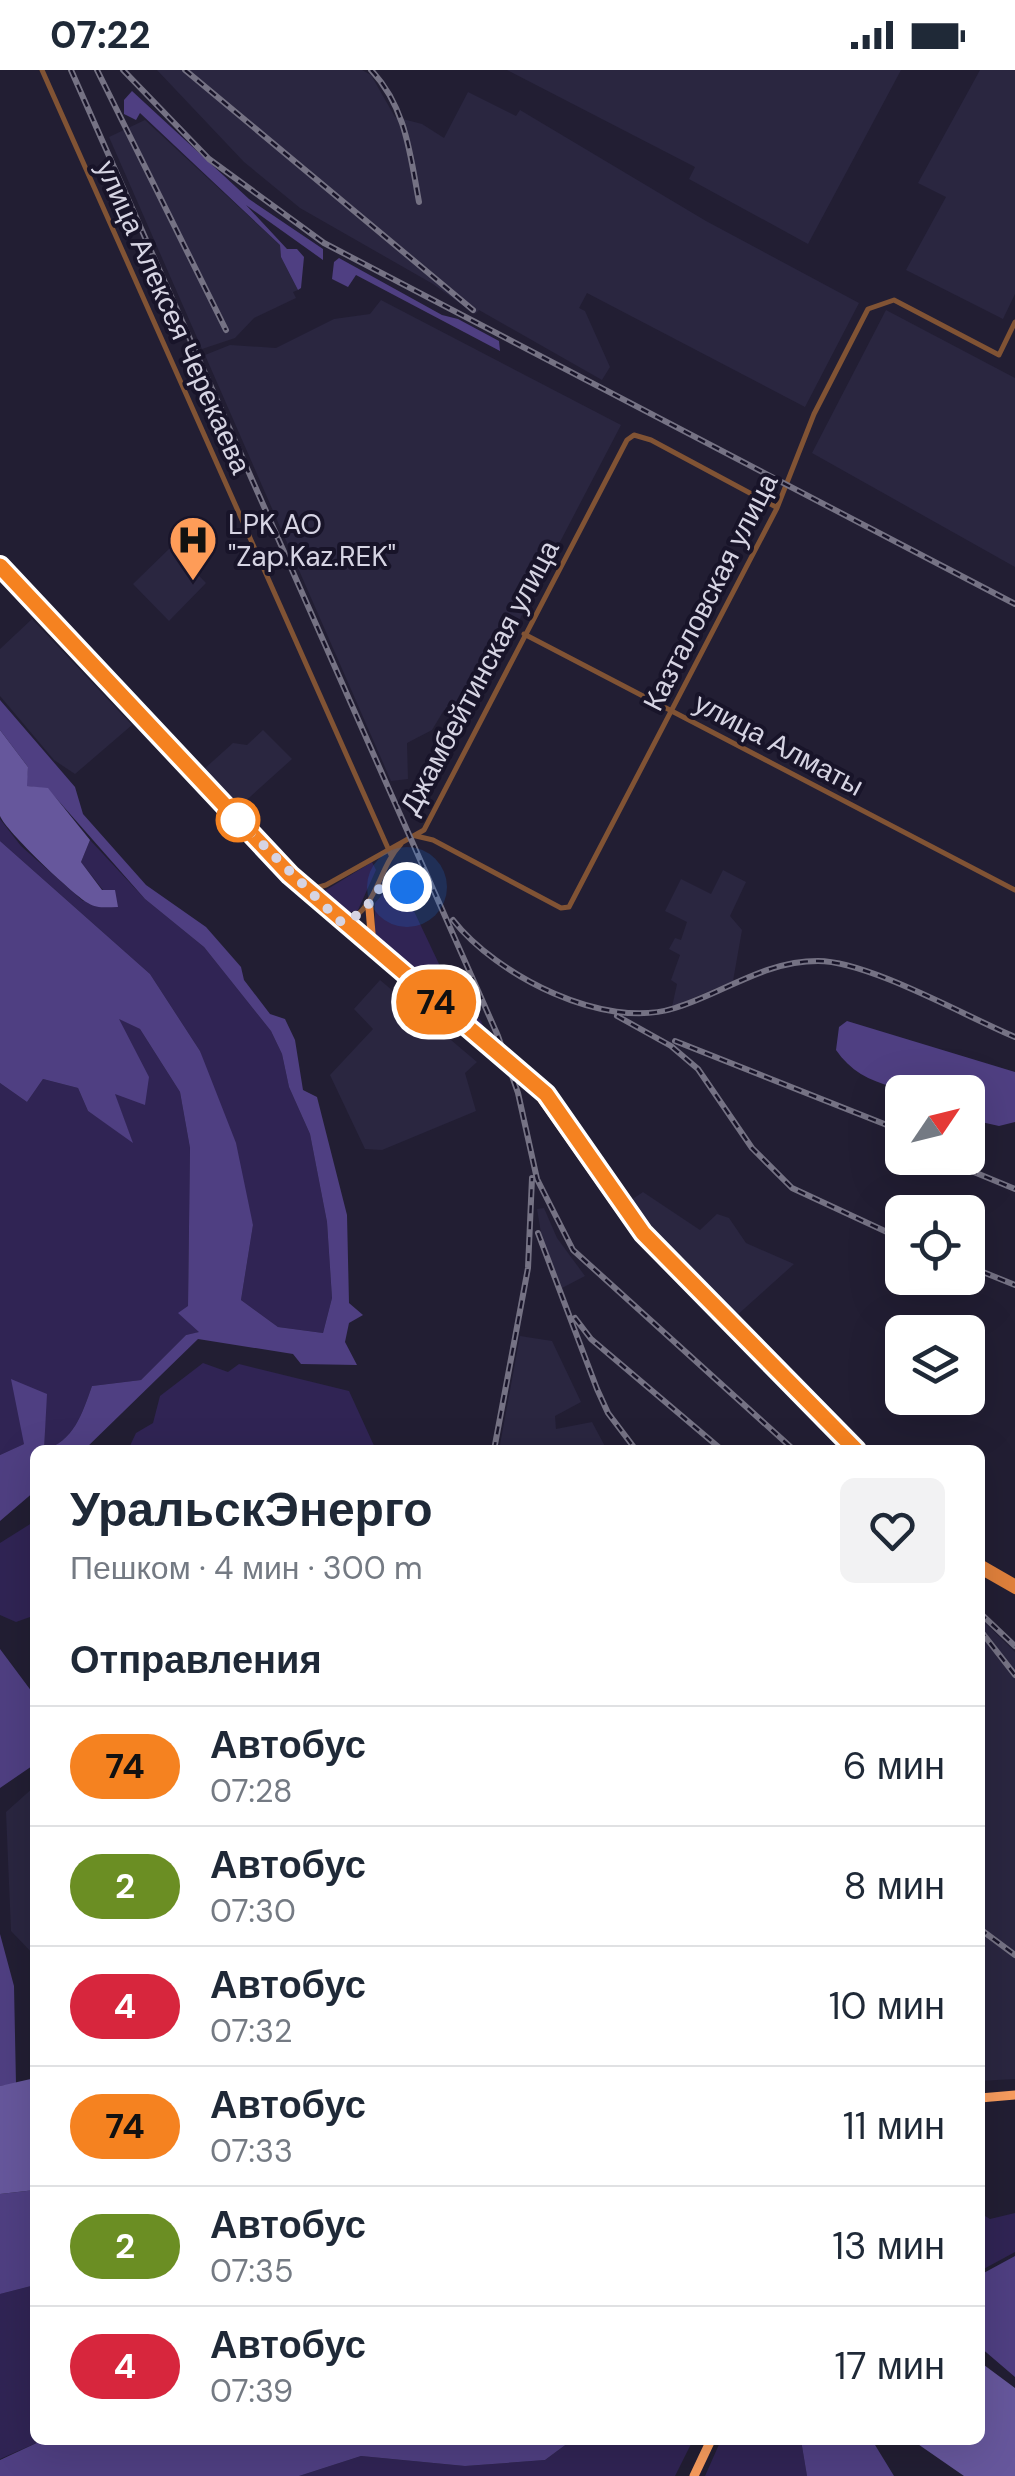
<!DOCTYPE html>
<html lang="ru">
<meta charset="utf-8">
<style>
:root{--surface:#fff;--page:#f2f2f3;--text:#1f2937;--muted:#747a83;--line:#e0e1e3}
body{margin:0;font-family:"DM Sans",sans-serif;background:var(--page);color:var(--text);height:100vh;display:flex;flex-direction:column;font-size:38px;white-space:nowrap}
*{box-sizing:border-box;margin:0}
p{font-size:32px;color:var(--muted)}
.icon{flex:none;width:55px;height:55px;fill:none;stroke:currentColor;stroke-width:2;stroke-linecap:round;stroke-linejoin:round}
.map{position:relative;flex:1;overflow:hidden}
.drawer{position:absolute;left:30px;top:1375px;width:955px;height:1000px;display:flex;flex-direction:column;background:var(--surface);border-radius:15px;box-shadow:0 10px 40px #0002}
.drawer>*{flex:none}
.badge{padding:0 20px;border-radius:32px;font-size:35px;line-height:65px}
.needle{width:65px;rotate:55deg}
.tools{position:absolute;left:885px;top:1005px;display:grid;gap:20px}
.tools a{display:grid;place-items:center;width:100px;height:100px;border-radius:15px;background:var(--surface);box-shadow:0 10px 40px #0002;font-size:50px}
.you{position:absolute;width:50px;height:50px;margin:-25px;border:8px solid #fff;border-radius:50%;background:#1a73e8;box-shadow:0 0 0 15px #1a73e833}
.map>.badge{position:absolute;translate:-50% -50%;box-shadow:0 0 0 5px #fff}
h2{padding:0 40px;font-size:38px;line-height:90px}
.round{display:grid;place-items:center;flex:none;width:105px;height:105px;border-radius:15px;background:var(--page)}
.overview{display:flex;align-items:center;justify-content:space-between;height:170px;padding:0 40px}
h1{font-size:48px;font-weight:800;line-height:75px}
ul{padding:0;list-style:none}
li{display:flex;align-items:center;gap:30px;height:120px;padding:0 40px;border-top:2px solid var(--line)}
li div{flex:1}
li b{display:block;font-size:38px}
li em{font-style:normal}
li .badge{min-width:110px;font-weight:700;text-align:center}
.status{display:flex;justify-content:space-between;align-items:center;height:70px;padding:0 50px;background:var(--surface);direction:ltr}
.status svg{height:28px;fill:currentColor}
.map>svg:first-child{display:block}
</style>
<div class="status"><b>07:22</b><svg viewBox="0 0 49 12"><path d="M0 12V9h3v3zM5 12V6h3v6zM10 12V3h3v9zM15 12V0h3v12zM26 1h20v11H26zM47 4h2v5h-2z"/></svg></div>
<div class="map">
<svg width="1015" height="2406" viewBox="0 0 1015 2406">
<rect width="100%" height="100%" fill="#221e33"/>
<path fill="#2a2640" d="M157,0h205l9,5 24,42 27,7 22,14 24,-46 48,24 4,-6 186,111 153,82 -54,104 -218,-114 -8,15 6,3 25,56 -8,13 -123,-70 -4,4 -42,-30 -133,-76 -56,-46z
M507,0h394l-93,174 -119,-65 6,-12z
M980,0h35v224l-12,25 -97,-49 40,-73 -28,-14z
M145,50l135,125 1,12 17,33 -5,2 3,6 -42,20 -19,20 -33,11 -93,-212z
M381,230l240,125 -156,299 -21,-14 -12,20 -25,13 1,36 -17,2 -186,-426 25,-10 46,3 58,-29 36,-5z
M886,240l129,68v189l-203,-114z
M171,477l35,36 -37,38 -36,-37z
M32,549l100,106 -57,49 -21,-14 -54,-64v-47z
M263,660l29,29 -52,47 -37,-36 30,-27 14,2z
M723,800l23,12 -16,34 12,14 -9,51 -61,26 5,-23 -6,-4 9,-25 -11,-6 6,-11 6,2 6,-18 -22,-11 16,-32 30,15z
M380,910l97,82 -12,11 11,38 -94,39 -17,-1 -35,-74 43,-46 -19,-20z
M643,1122l57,38 17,-16 12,4 17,25 48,21 -59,53 -107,-115z
M544,1138l13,30 28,38 -23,12 -19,-43 -6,-36z
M520,1266l32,5 29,61 -26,14 1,13 36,-7 15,28h-108z
M980,1548l35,34v427l-35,2z
M35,1716v170l-24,-25 -5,-119z"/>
<path fill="#302454" d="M0,749l21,27 62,55 20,-11 -22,-28 9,-22 55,59 59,48 67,84 11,23 7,33 21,47 17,88 5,76 -9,35 -45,-6 -37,-27 12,-75 -53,-174 -50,-77 -150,-133z
M372,792l4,8 -18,40 -17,5 -16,-14 1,-11z
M392,813l11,5 36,76 -4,10 46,47 8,16 -108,-94 -6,-11v-29z
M118,948l22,11 40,63 10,56 -2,159 12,25 -14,3 -45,45 -49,6c-10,28 -18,55 -48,64l2,-56 -22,50 -24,11v-372l27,19 16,-23 35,9 10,23 44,30 -18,-48z
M203,1293l25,9 11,-8 110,27 27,59h-248l8,-17 17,-10 7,-27z
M35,1451v102l-5,-6 -14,5 -16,-7v-72z
M980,2143l10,6 25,-6v39l-35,19z
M35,2215v155h8l-43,19v-165z
M572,2370h121l-18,36h-376l62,-20 104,10 80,-6z
M721,2370h80l6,36h-102z"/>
<path fill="#4f3f82" d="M132,21l117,108 74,50v11l-77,-55 41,44h10l7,8 -3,31 -3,2 -17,-33 -1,-12 -140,-132 -4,7 -12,-6v-14z
M339,188l103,57 16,4 41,22 1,10 -144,-76 -8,12 -16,-8 2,-17z
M0,630l75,87 8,27 63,71 60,42 35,40 3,13 26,34 15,5 10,21 8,50 14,7 30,118 2,88 14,12 -14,8 -4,19 12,23 -56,-1 -8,-10 -95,-15 -114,111h-49v41l-35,30v-66l24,-11 -13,-65 36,15 -3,56c30,-9 38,-36 48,-64l49,-6 45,-45 13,-3 -21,-19 10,-7 2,-158 -10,-56 -40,-63 -21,-10 30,58 -4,28 -30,-11 18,49 -45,-32 -10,-23 -35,-9 -16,23 -27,-19v-242l150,133 50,77 36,92 17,82 -12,75 37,27 45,6 9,-35 -5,-76 -17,-88 -21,-47 -7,-33 -11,-23 -67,-84 -59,-48 -97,-110 -22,-3 2,-19 -28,-37z
M847,951l168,51v50l-16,4 -31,-7v-27c-47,0 -103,1 -132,-42l3,-23z
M0,1579l35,47v68l-35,24z
M0,1864l14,52 2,98 -16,2z
M35,2120v95l-35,9v-100z
M1015,2186v121l-35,-30v-72z
M43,2370h529l-27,20 -80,6 -104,-10 -62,20h-299v-16z
M801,2370h71l22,36h-87z"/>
<path fill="#66579c" d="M0,660l28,37 -1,19 21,2 42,52 -9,22 21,28h13l3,17c-10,0 -21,2 -30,-4 -16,-9 -82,-72 -88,-87 0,-16 0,-66 0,-86z
M35,2008v112l-35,4v-108z
M980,2292l35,26v88h-51l-52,-36h68z"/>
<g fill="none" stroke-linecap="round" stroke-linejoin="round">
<path stroke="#815334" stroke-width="5" d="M42,0l349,785
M524,564l491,256
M416,766l17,4 128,68 8,-1 208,-399 37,-94 54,-105 26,-9 105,55 16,-33
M376,819l21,-9 10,7
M309,820l17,-5 98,-55 203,-390 7,-5 17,5 125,67
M345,852c32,-12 33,-54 56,-78"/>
<path stroke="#e0813c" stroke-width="8" d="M0,496l290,309 244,214 104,148 211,213
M369,833l3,36 6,13
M512,993l47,46 66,100
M633,1151l223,229
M980,1493l35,20
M980,1500l35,20"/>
<path stroke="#f89c5e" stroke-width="9" d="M980,2028l35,-3
M694,2406l17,-36"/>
<g stroke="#757284" stroke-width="6">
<path id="rail" d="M71,0l427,966 20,57 19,86 36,71 221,200
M97,0l129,260
M123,0l86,89 115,84 691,361
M185,0l288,240
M371,0c35,37 39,84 48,132
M453,850c43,55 151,111 222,88 49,-15 89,-47 143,-47 50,0 147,55 197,76
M617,946l54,30 27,23 54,79 40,40 110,51
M675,971l227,90
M940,1088l75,31
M538,1163l59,156 11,24 28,37
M968,1196l47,19
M575,1248l16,21 131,111
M494,1380l34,-182 4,-90
M980,1543l35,33
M980,1560l35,45
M980,1859l35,26"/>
</g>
<use href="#rail" stroke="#181429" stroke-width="2.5" stroke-dasharray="8" stroke-linecap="butt"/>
</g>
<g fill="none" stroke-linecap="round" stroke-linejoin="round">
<g stroke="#fff" stroke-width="22">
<path id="line" d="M0,496l290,309 256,219 97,139 213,217"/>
</g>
<use href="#line" stroke="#f58220" stroke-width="15"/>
<path stroke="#d6d4e3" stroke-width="10" stroke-dasharray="0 18" d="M238,750l104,103 21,-11 21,-30 13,-2 10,7"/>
</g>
<defs>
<g id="hospital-pin" transform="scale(2.5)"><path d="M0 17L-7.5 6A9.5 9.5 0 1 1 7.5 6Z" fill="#fe9c58" stroke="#181429"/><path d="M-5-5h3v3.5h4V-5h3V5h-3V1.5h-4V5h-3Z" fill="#111"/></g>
</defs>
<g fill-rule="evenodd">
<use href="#hospital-pin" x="193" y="470"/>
</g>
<circle fill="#fff" stroke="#f58220" stroke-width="5" cx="238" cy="750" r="20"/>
<g text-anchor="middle" stroke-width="8" stroke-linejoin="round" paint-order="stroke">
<g font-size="28" fill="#d6d4e3" stroke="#181429">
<text transform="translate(174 247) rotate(66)" y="10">улица Алексея Черекаева</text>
<text transform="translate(710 522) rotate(-63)" y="10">Казталовская улица</text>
<text transform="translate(479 607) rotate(-62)" y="10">Джамбейтинская улица</text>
<text transform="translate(779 674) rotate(28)" y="10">улица Алматы</text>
</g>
<g font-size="28" fill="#d6d4e3" stroke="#181429" text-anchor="start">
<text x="228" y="464">LPK AO<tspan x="228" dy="32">"Zap.Kaz.REK"</tspan></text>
</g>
</g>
</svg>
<div class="tools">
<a><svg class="needle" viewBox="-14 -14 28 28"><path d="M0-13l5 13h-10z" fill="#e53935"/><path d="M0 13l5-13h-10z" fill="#747a83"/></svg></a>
<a><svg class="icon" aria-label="locate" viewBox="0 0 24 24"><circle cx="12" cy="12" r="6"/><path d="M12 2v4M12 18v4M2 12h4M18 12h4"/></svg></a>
<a><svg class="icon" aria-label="layers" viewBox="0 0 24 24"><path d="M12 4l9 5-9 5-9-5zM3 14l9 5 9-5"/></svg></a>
</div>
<div class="you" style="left:407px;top:817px"></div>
<b class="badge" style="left:436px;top:932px;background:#f58220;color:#111">74</b>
<section class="drawer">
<div class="overview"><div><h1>УральскЭнерго</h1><p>Пешком · 4 мин · 300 m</p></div><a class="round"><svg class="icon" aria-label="heart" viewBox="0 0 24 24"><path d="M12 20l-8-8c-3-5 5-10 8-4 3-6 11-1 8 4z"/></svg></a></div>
<h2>Отправления</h2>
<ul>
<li><span class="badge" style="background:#f58220;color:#111">74</span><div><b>Автобус</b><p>07:28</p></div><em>6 мин</em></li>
<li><span class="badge" style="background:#6b8e23;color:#fff">2</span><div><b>Автобус</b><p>07:30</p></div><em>8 мин</em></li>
<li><span class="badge" style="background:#d7263d;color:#fff">4</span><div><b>Автобус</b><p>07:32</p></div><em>10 мин</em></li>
<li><span class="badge" style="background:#f58220;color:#111">74</span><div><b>Автобус</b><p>07:33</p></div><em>11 мин</em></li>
<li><span class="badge" style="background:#6b8e23;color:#fff">2</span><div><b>Автобус</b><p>07:35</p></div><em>13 мин</em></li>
<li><span class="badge" style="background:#d7263d;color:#fff">4</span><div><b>Автобус</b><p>07:39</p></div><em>17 мин</em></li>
</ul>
</section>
</div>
